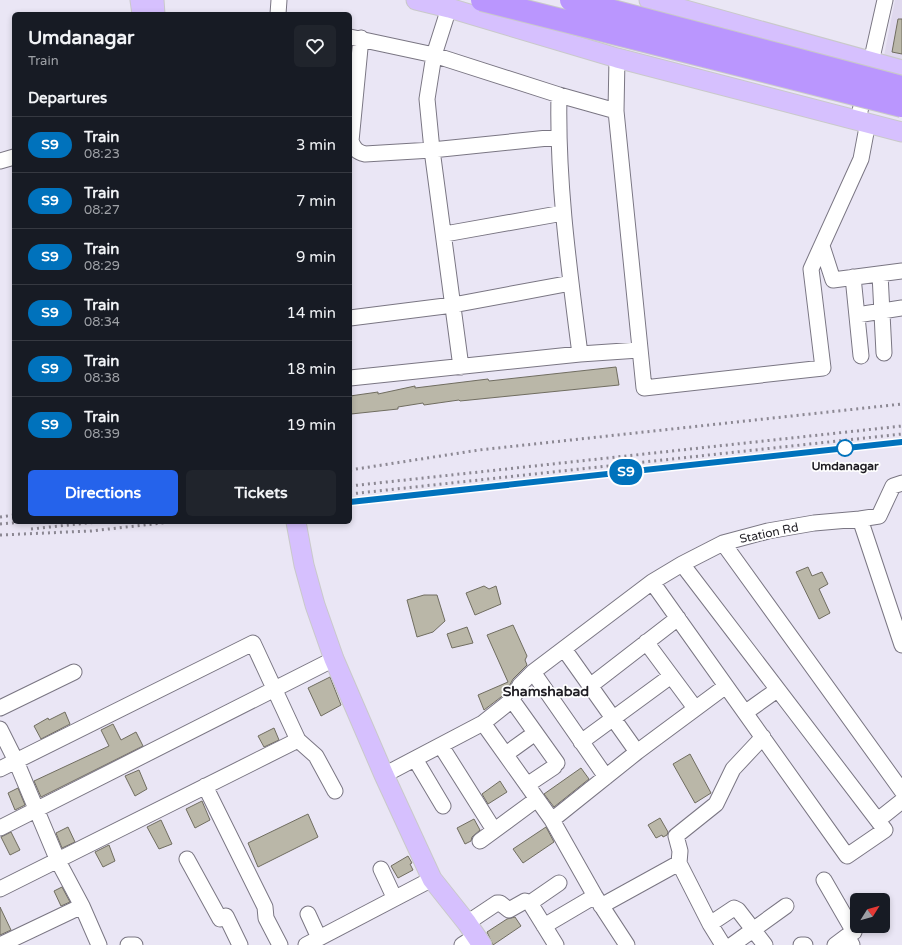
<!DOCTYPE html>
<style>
:root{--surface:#171b24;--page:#20242c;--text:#f1f3f6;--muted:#9ea1a6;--line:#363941;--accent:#2563eb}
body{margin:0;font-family:"Varela Round",sans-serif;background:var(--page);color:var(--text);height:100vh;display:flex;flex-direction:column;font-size:15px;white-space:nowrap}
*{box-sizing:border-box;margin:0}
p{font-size:13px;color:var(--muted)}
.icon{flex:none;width:22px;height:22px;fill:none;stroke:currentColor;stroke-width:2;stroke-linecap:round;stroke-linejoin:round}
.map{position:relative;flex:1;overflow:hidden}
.sheet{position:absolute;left:12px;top:12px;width:340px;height:512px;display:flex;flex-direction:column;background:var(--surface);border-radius:6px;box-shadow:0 2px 6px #0003}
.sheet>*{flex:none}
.badge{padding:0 8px;border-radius:13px;font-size:14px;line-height:26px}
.needle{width:26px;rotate:53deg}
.tools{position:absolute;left:850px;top:893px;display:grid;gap:8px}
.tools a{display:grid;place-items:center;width:40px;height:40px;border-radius:6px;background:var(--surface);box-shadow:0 2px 6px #0003;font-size:20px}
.map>.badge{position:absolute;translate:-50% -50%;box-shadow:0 0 0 2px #fff}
h2{padding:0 16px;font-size:15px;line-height:36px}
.round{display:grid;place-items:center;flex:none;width:42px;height:42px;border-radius:6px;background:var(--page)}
.summary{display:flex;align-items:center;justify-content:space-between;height:68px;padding:0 16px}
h1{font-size:19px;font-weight:800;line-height:30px}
.cta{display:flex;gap:8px;margin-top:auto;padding:8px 16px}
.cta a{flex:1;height:46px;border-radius:6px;background:var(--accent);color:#fff;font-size:16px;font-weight:800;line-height:46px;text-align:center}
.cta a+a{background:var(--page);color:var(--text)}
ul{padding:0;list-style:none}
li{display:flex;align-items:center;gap:12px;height:56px;padding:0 16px;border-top:1px solid var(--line)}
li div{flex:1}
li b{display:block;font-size:15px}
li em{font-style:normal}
li .badge{min-width:44px;font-weight:700;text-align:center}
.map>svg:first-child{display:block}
</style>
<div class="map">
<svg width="902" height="945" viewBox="0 0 902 945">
<rect width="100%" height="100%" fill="#eae6f5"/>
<path fill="#dfd8ee" d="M895,0h7v65l-19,-4z"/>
<path fill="#bab7a8" stroke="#706d60" d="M898,19h4v35l-10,-2z
M616,367l3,18 -159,16 -1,-1 -35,5 -1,-2 -25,4v2l-47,5 -1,-18 28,-4v2l37,-8v2l73,-9 1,2z
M808,567l4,9 10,-4 6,12 -9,5 11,24 -11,6 -23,-47z
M484,586l5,3 7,-3 5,18 -26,11 -9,-22z
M424,595h13l8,26 -12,11 -16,5 -10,-37z
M513,625l14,31 -2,4 2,5 -14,14 -8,15 -21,16 -6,-15 30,-13 -21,-47z
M467,627l6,16 -21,5 -5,-14z
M330,677l11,28 -20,11 -13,-28z
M65,712l5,12 -29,15 -7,-13 14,-8 1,2z
M113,724l8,16 15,-8 7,14 -102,51 -7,-16 75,-35 -8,-16z
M274,728l5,12 -15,7 -6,-11z
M690,754l21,39 -16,10 -22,-39z
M581,768l8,11 -35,28 -10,-13z
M139,770l8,19 -12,7 -10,-20z
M500,781l7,11 -19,12 -6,-10z
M18,788l7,17 -10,5 -7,-17z
M202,801l8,19 -15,8 -9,-19z
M308,814l10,23 -60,30 -10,-24z
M660,818l8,14 -1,3 -4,2 -1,-2 -6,3 -8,-13z
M474,819l6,11 -8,7 -1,4 -6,3 -8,-16z
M161,820l11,24 -13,5 -12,-22z
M68,827l7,15 -13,6 -6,-15z
M546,827l8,15 -31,21 -10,-14z
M11,832l9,18 -10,5 -9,-18z
M109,845l6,16 -12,6 -8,-15z
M408,856l4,7 -2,1 3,6 -15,8 -7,-12z
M62,887l8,15 -9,4 -7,-15z
M0,907l11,23 -11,5z
M515,917l6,9 -28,19 -6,-13 20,-13z"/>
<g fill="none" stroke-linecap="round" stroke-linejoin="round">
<g stroke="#7a7683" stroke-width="17">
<path id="minor" d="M449,8l-15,47 -7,44 5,51 29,217
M278,14l1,-14
M350,37l84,18 125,40 57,16
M361,38l-10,103c3,8 6,11 14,13l67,-4 126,-13
M617,58l-1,53 28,277 179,-20 -12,-99 50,-110 7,-37
M559,95c-2,87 10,173 21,259
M858,120l27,-120
M0,161l14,-4
M445,234l118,-21
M822,246l11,34 69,-9
M880,274l4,79
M853,277l8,79
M857,315l45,-7
M350,318l103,-13 118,-22
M350,378l230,-24 59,-4
M902,483l-9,3 -14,30 -19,3 42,126
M723,543l179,248
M652,582l195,274 38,-26 -203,-266
M646,642l49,66
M564,649l73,103
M533,672l73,105
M590,686l88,-68
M512,700l45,63
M0,708l74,-36
M746,712l31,-22
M483,723l69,97 43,76 32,49
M0,729l16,32 42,100 24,45 17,39
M581,742l90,-66
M441,746l53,84
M506,754l25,-18
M415,759l28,47
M0,769l253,-126 45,97 18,16 19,35
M384,775l99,-52 29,-23 8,-15 13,-13 119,-90 30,-18 41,-21 45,-12 46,-8 46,-4
M527,785l27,-18
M205,786l60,121 1,11 14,27
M552,820l85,-68 89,-66
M878,820l24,-19
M0,828l334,-169
M480,841l57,-42
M187,859l33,60 6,-3 14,29
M381,869l13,28
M824,880l30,52 -7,4 5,9
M0,889l298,-149
M530,903l26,42
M601,906l78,-43
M308,914l11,24
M467,923l30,-20h3l9,7 16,-9 5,2 29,-20
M710,924l24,-16 4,2 27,35
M544,926l51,-30
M0,945l82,-39
M128,945h7
M306,945l126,-66
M462,945l14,-9
M723,945l-13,-21 -31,-61 1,-12 -4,-15 40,-32 17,-35 30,-32
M732,945l54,-39
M801,945h4
M835,945l12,-9"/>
</g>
<g stroke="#c9c9ca" stroke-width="21">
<path id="major" d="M140,0l2,14
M154,0l1,14
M416,0l33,8 168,50 285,74
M649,0l253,70
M296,522l8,43 11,40 19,54 50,116 48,104 35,44 15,22"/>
</g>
<use href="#minor" stroke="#fff" stroke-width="15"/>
<use href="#major" stroke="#d6c0fe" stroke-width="19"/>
<path stroke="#8c8893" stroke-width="3" stroke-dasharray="2 4" stroke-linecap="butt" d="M350,470l129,-20 423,-46
M350,486l552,-60
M350,494l552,-60
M350,502l552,-60
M0,517l14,-2
M0,524l22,-2
M31,529l66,-7
M0,535l91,-4 80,-9"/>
<g stroke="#c9c9ca" stroke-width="24" stroke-linecap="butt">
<path id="highway-bridge" d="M482,0l420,106
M571,0l331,87"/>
</g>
<use href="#highway-bridge" stroke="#ba96fe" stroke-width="22"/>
</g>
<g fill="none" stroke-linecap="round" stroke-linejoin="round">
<g stroke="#fff" stroke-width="9">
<path id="line" d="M350,502l552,-60"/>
</g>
<use href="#line" stroke="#0072bc" stroke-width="6"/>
</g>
<circle fill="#fff" stroke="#0072bc" stroke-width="2" cx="845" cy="448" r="8"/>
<g text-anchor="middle" stroke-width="3.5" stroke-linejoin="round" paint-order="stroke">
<g font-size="12" font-weight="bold" fill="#1f1d23" stroke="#fff">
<text x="845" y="470">Umdanagar</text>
</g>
<g font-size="12" fill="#1f1d23" stroke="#fff">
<text transform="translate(769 533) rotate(-12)" y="4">Station Rd</text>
</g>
<g font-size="14" font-weight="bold" fill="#1f1d23" stroke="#fff">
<text x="546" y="696">Shamshabad</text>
</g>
</g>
</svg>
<div class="tools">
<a><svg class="needle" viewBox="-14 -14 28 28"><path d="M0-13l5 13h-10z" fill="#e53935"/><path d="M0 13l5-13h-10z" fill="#9ea1a6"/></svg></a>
</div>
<b class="badge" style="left:626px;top:472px;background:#0072bc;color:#fff">S9</b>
<section class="sheet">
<div class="summary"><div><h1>Umdanagar</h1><p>Train</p></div><a class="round"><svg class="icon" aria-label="heart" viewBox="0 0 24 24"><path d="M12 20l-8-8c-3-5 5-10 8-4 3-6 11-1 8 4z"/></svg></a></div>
<h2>Departures</h2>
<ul>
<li><span class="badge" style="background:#0072bc;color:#fff">S9</span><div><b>Train</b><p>08:23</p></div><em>3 min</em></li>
<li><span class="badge" style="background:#0072bc;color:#fff">S9</span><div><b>Train</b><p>08:27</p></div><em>7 min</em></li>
<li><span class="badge" style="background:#0072bc;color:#fff">S9</span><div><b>Train</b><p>08:29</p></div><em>9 min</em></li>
<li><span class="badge" style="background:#0072bc;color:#fff">S9</span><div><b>Train</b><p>08:34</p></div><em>14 min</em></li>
<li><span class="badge" style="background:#0072bc;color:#fff">S9</span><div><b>Train</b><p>08:38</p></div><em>18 min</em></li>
<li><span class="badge" style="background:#0072bc;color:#fff">S9</span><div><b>Train</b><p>08:39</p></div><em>19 min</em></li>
</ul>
<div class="cta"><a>Directions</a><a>Tickets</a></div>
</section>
</div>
